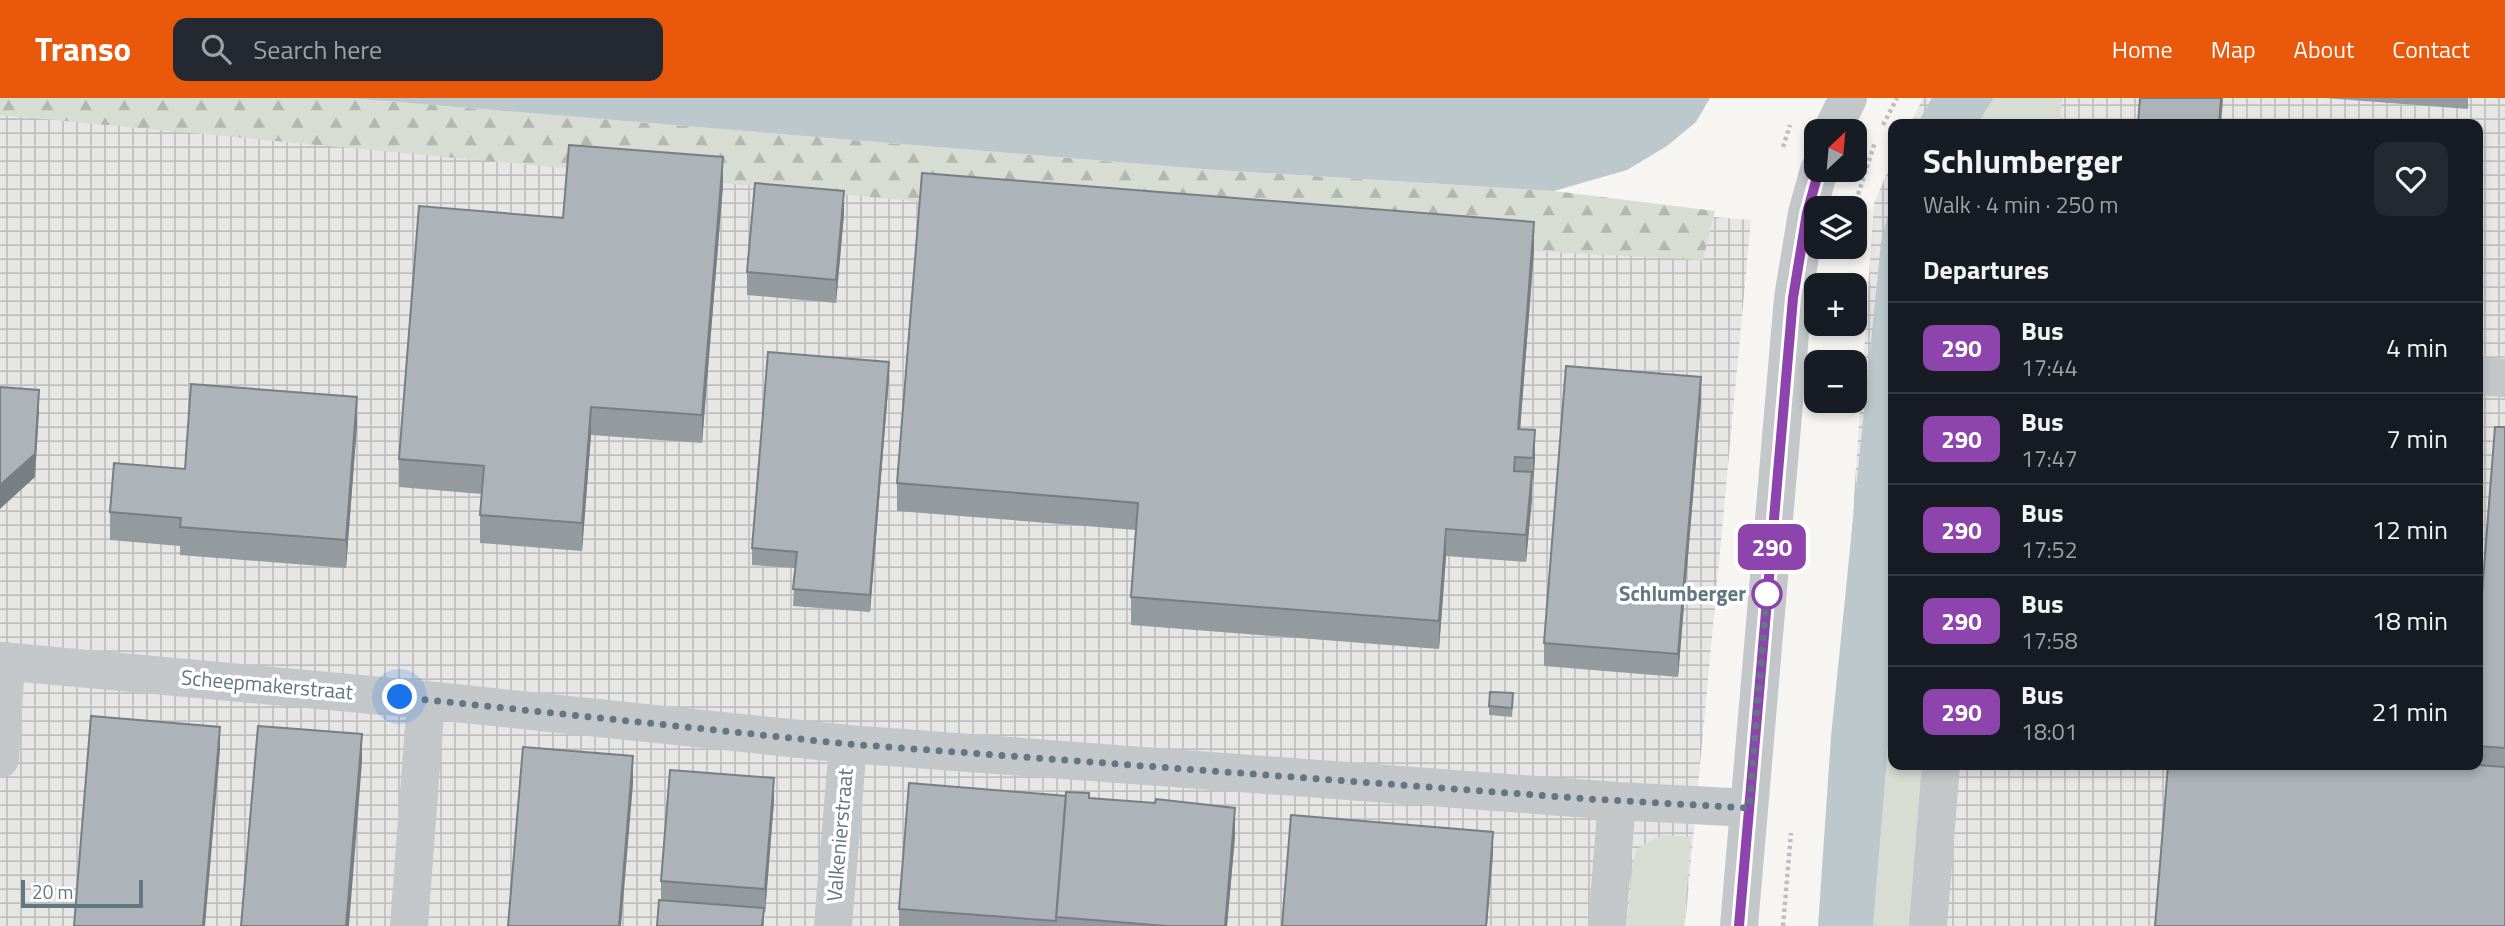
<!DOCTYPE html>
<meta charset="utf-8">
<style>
:root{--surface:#171b24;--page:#242831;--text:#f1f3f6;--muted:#9ea1a6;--line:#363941;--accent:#ea580c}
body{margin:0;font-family:"Titillium Web",sans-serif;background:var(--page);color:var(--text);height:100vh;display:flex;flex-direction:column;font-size:26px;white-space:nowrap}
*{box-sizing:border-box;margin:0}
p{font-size:23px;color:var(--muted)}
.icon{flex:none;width:38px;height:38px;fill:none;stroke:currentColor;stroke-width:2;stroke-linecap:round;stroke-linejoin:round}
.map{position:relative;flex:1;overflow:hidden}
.details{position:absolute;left:1888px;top:21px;width:595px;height:651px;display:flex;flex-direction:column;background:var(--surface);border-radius:14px;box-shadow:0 4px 10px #0003}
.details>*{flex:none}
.badge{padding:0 14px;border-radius:10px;font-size:24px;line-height:46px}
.needle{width:46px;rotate:26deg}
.tools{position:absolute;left:1804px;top:21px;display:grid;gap:14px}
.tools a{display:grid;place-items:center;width:63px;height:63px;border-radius:14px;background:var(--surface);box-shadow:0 4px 10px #0003;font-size:35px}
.scale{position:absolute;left:21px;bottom:18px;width:122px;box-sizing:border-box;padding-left:7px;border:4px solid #637684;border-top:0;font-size:19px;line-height:24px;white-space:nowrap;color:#637684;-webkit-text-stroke:5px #fff;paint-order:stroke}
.you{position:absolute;width:35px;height:35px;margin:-18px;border:5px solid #fff;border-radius:50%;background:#1a73e8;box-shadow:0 0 0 10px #1a73e833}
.map>.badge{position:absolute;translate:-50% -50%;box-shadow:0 0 0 4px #fff}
h2{padding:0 35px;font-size:26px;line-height:63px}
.round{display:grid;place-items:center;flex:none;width:74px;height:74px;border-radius:14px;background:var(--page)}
.headline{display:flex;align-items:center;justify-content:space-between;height:119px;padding:0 35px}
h1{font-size:33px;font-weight:700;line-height:52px}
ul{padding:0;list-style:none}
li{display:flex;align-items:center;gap:21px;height:91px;padding:0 35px;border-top:2px solid var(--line)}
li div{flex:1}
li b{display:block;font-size:26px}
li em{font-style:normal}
li .badge{min-width:77px;font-weight:700;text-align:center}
header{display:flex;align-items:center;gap:42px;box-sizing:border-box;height:98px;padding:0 35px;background:var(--accent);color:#fff}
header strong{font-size:33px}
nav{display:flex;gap:38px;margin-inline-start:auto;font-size:24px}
.search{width:490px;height:63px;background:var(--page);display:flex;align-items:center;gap:18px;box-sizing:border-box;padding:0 24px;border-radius:14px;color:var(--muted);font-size:26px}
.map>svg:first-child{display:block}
</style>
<header>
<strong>Transo</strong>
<div class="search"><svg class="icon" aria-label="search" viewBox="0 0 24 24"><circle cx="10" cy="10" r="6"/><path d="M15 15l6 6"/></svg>Search here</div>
<nav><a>Home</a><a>Map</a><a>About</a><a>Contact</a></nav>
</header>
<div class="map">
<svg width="2505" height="828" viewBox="0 0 2505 828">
<defs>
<pattern id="industrial-grid" width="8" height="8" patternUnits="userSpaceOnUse" patternTransform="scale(1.75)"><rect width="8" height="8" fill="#e6e7e5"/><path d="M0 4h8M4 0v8" fill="none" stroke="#bec0bf"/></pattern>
<pattern id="forest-firs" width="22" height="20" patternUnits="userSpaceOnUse" patternTransform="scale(1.75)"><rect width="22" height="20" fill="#d7ddd2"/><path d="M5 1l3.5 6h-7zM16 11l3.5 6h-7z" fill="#b2b8b0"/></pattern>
</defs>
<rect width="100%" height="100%" fill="#f6f5f1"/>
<path fill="url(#industrial-grid)" d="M0,0h290l1461,122 -66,706h-1685z
M1923,0h582v828h-680l49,-723 19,-43 1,605h584v-641h-568z"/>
<path fill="#d7ddd2" d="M1994,0h68l-2,26h-83z
M1893,574l1,93h31l-13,161h-39z
M1661,737l30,2 -7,89h-57l5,-59 5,-18z"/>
<path fill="url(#forest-firs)" d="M0,0h349l852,71 353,22 161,20 -12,49 -170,-9 -609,-49 -924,-87z"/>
<path fill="#bcc8cc" d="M349,0h1361l-14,24 -29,24 -40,24 -73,21 -353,-22z
M1932,0h62l-17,26h-60z
M1893,97l1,477 -21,254h-55l13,-189 50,-495z"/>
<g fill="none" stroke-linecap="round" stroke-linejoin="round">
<path stroke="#bcbfc1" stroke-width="4.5" stroke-dasharray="3.5 3.5" stroke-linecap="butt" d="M1883,27l14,-27
M1783,49l7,-22
M1856,103l19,-59
M1783,828l8,-93"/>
<path stroke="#c3c7ca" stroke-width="38" d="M1832,33l16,-33
M2478,278l27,2
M0,563l426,39 422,44 769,57 132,7
M0,661l6,-98
M409,828l17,-226
M833,828l15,-182
M1607,828l10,-125
M1739,828l54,-628 14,-85 12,-43
M1928,828l13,-161"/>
</g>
<path fill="#949b9f" d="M2325,0h143v11z
M723,87l-21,258 -111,-8 -9,116 -102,-8v-28l2,-21 -83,-7v-28l164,-241z
M844,116l-8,89 -89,-8v-23z
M1534,152l-14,179 15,29 -9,104 -80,-6 -7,93 -308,-24v-28l5,-67 -239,-19v-28z
M889,280l-19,234 -77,-6 2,-38 -43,-3v-17z
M1701,302l-23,277 -134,-11v-23z
M357,327l-11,143 -166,-13v-9l-70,-6v-28l75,-43z
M2505,329v499l-27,-161v-120z
M1513,604l-1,15 -23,-2v-9z
M1066,698l23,2 146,38 -8,90h-328v-17z
M774,703l-9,112 -1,-1v14l-103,-26v-19z"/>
<path fill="#787e82" d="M2221,0h2l-2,26h-2z
M723,59v28l-21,258v-28z
M844,93v23l-8,89v-23z
M1534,124v28l-16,207v-28z
M889,264v16l-19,234v-17z
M1701,279v23l-23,277v-23z
M39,292v23l-4,64 -35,32v-24z
M357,299v28l-11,143v-28z
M591,309v28l-9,116v-28z
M1535,332v28l-2,28v-28z
M1532,374v28l-6,62v-27z
M1446,431v27l-7,93v-28z
M220,629v23l-15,176h-2z
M362,636v28l-13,164h-3z
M633,658v28l-12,142h-2z
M774,680v23l-9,112v-24z
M1235,710v28l-8,90h-2z
M1493,734v23l-6,71h-1z"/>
<path fill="#acb4b9" stroke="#787e82" stroke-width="2" d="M2140,0h81l-2,26h-81z
M569,47l154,12 -21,258 -111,-8 -9,116 -102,-8 4,-49 -85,-7 20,-253 144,12z
M922,75l612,49 -16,207 17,1 -2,28 -18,-1 -1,14 18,1 -6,63 -80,-6 -7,92 -308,-24 7,-94 -241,-20z
M755,85l89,8 -8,89 -89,-8z
M768,254l121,10 -19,233 -77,-6 4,-37 -45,-4z
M1566,268l135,11 -23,277 -134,-11z
M191,286l166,13 -11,143 -166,-13 1,-9 -71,-6 4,-49 71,6z
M0,289l39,3 -4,64 -35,31z
M2495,329h10v321l-27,-2v-101z
M1490,594l23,1 -1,15 -23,-2z
M91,618l129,11 -17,199h-129z
M258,628l104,8 -16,192h-105z
M523,649l110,9 -14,170h-111z
M2168,667h310l27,2v159h-350z
M670,672l104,8 -9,111 -104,-8z
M909,685l157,13 -10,125 -157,-12z
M1066,694l23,1v5l66,5 1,-4 79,9 -10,118h-59l-110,-9z
M1291,717l202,17 -7,94h-204z
M659,802l105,8 -2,18h-105z"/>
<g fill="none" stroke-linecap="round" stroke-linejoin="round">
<g stroke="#fff" stroke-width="16">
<path id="line" d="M1739,828l54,-628 14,-85 12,-43"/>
</g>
<use href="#line" stroke="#8e44ad" stroke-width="10"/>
<path stroke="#637684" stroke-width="7" stroke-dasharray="0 12.6" d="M400,599l448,47 742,55 159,9 18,-214"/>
</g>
<circle fill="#fff" stroke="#8e44ad" stroke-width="3.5" cx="1767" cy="496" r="14"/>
<g text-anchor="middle" stroke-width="7" stroke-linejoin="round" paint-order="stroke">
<g font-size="21" font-weight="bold" fill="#637684" stroke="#fff" text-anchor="end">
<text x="1746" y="503">Schlumberger</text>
</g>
<g font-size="21" fill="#637684" stroke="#fff">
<text transform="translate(267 587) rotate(5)" y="7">Scheepmakerstraat</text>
<text transform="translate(840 737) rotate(-85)" y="7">Valkenierstraat</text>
</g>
</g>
</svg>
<div class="tools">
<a><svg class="needle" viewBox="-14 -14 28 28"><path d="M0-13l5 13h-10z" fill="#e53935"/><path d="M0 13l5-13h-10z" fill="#9ea1a6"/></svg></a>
<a><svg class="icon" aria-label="layers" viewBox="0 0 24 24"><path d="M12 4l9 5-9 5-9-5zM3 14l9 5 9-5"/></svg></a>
<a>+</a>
<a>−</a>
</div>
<div class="scale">20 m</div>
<div class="you" style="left:400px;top:599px"></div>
<b class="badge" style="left:1772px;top:449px;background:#8e44ad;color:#fff">290</b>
<section class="details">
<div class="headline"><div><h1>Schlumberger</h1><p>Walk · 4 min · 250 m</p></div><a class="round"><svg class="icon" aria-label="heart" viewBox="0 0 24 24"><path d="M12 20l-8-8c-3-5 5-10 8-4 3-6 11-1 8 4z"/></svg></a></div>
<h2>Departures</h2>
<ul>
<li><span class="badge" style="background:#8e44ad;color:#fff">290</span><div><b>Bus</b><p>17:44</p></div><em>4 min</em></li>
<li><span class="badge" style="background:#8e44ad;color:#fff">290</span><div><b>Bus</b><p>17:47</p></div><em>7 min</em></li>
<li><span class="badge" style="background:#8e44ad;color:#fff">290</span><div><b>Bus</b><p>17:52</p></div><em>12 min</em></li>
<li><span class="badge" style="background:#8e44ad;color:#fff">290</span><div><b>Bus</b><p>17:58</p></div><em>18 min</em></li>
<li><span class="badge" style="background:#8e44ad;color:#fff">290</span><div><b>Bus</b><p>18:01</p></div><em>21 min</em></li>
</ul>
</section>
</div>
